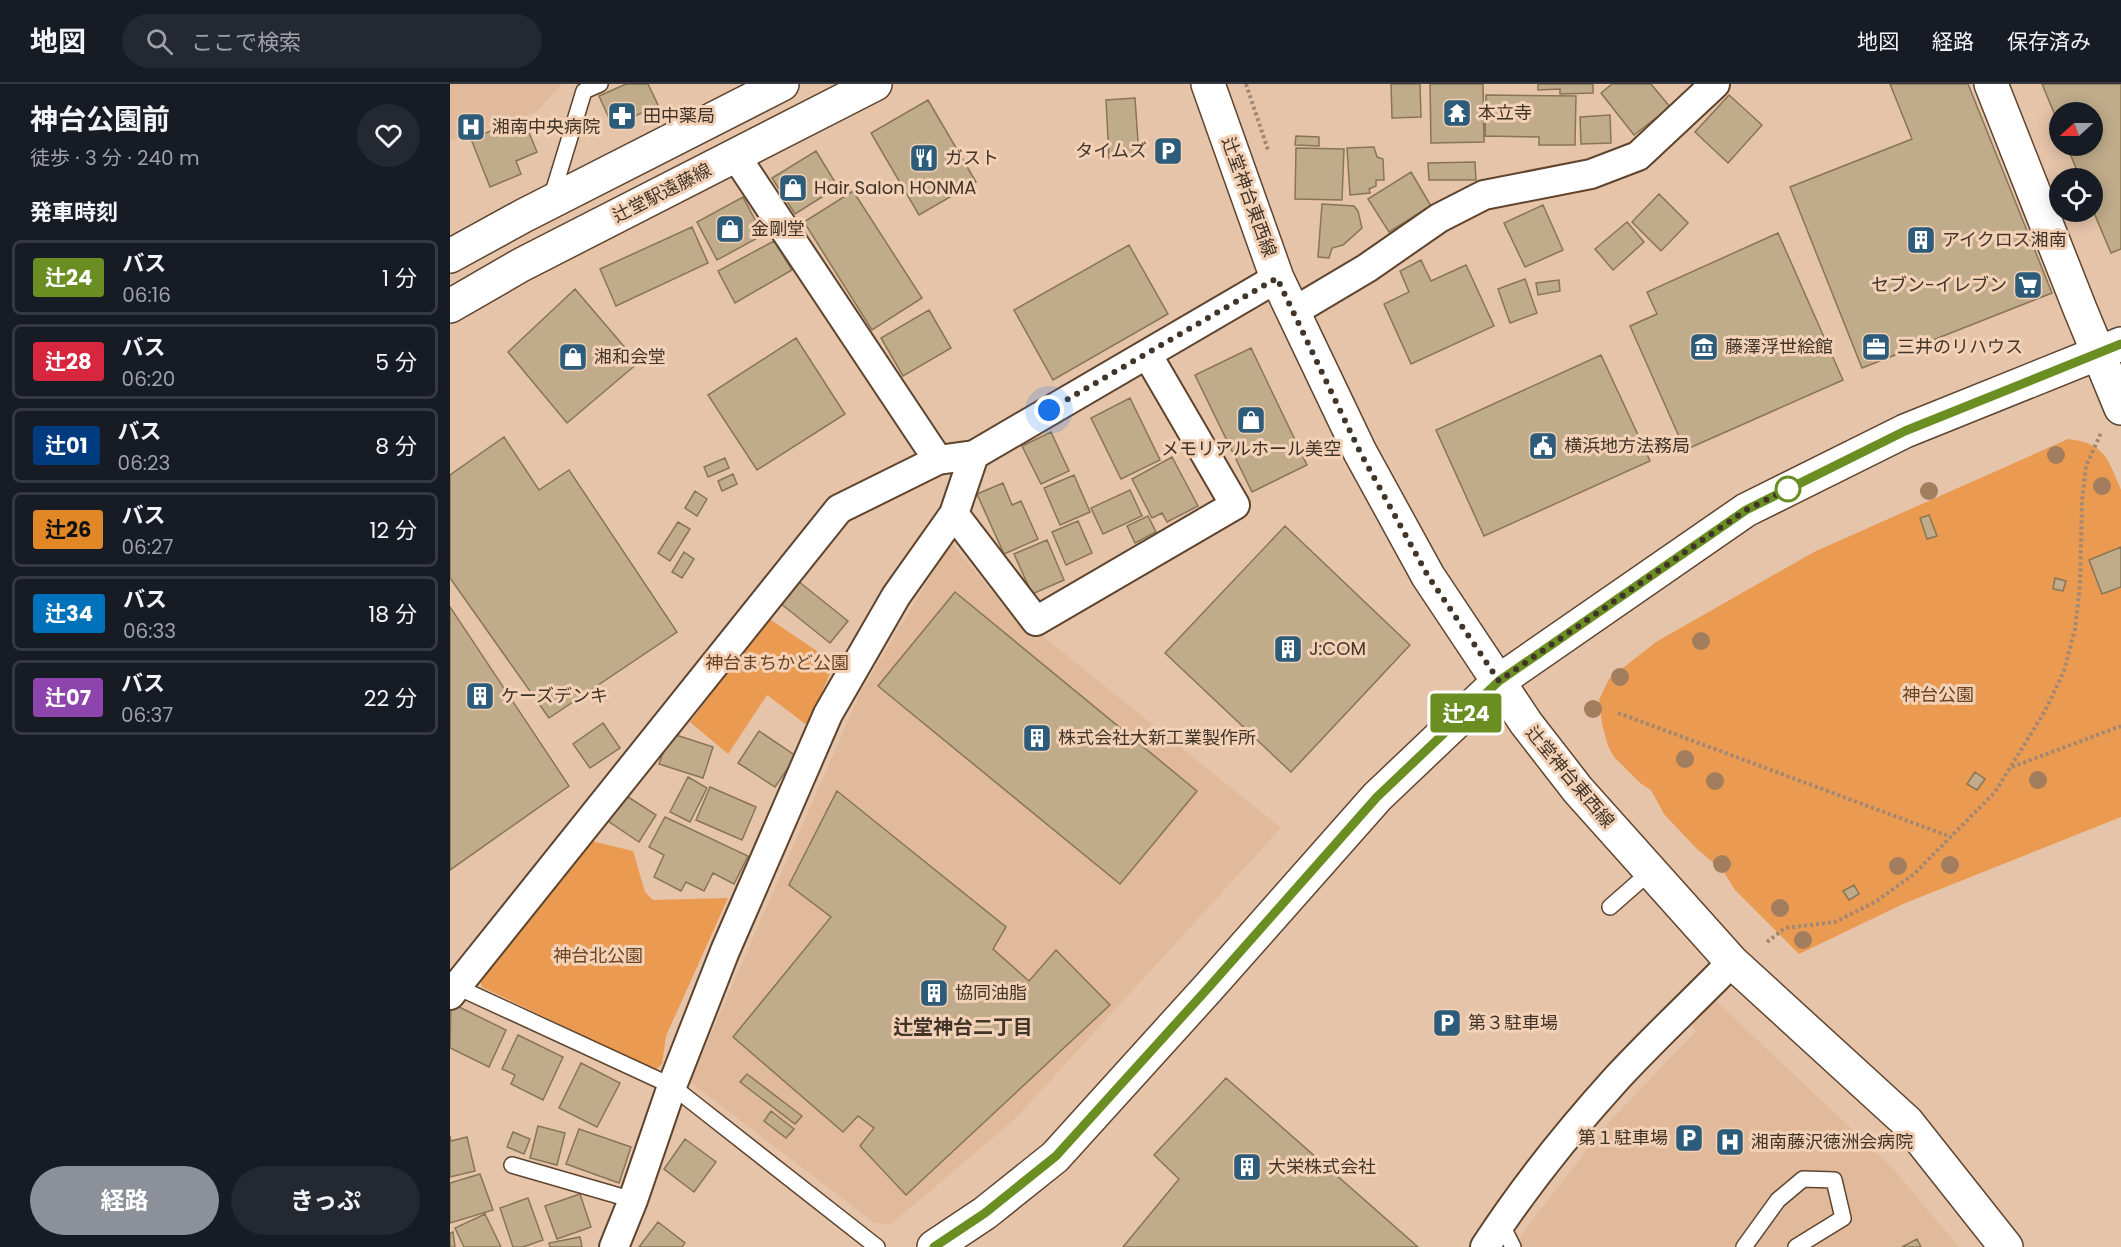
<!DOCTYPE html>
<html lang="ja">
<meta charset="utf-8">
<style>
:root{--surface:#171b24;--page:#242831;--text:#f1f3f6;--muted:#9ea1a6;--line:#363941;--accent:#8c9099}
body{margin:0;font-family:Poppins,"Noto Sans JP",sans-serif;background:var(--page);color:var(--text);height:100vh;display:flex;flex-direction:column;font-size:22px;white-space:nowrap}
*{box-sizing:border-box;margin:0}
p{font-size:20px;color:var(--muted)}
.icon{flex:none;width:33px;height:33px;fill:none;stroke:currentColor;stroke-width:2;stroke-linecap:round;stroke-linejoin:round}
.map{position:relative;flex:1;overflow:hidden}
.side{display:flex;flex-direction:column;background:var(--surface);width:450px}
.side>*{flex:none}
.badge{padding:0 12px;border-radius:4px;font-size:21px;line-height:39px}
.needle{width:39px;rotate:249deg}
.buttons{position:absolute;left:1599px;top:18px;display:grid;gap:12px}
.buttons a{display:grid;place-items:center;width:54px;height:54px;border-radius:50%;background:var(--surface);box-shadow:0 3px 15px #0003;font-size:30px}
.you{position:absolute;width:30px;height:30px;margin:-15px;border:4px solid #fff;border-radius:50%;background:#1a73e8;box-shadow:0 0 0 9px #1a73e833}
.map>.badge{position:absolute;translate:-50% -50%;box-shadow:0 0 0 3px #fff}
h2{padding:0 30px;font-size:22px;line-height:54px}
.round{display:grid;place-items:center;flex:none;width:63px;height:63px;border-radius:32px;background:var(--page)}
.head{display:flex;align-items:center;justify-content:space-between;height:102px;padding:0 30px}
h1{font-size:28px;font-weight:700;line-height:45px}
.primary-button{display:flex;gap:12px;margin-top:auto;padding:12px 30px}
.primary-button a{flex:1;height:69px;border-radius:36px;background:var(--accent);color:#fff;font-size:24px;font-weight:700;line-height:69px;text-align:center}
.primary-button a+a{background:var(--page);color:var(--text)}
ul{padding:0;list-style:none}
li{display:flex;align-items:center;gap:18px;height:75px;margin:0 12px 9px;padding:0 18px;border:3px solid var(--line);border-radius:9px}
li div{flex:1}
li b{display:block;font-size:22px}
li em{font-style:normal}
li .badge{min-width:66px;font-weight:700;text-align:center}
header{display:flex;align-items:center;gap:36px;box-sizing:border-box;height:84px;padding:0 30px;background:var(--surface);border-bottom:2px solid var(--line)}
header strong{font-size:28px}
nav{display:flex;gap:33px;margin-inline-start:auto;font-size:21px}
.search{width:420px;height:54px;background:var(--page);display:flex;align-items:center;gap:15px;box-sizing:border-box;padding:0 21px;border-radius:33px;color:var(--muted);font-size:22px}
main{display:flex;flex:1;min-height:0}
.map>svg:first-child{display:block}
</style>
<header>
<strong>地図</strong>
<div class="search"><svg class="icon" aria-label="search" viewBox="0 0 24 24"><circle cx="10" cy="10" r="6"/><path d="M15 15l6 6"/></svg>ここで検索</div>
<nav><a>地図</a><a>経路</a><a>保存済み</a></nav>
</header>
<main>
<section class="side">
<div class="head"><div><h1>神台公園前</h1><p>徒歩 · 3 分 · 240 m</p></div><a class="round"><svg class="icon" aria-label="heart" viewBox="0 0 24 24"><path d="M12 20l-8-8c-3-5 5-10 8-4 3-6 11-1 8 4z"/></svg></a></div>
<h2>発車時刻</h2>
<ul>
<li><span class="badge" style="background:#6b8e23;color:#fff">辻24</span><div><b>バス</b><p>06:16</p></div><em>1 分</em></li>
<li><span class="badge" style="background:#d7263d;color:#fff">辻28</span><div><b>バス</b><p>06:20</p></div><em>5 分</em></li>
<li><span class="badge" style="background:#003b80;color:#fff">辻01</span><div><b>バス</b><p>06:23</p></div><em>8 分</em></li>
<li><span class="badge" style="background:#e18726;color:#111">辻26</span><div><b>バス</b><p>06:27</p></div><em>12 分</em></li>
<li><span class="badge" style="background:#0072bc;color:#fff">辻34</span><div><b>バス</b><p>06:33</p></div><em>18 分</em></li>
<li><span class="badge" style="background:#8e44ad;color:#fff">辻07</span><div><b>バス</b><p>06:37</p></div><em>22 分</em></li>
</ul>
<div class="primary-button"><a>経路</a><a>きっぷ</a></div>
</section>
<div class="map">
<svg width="1671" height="1163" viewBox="0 0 1671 1163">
<rect width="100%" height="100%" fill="#e5c4aa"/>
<path fill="#e0ba9a" d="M0,0h112l-26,28 -86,29z
M501,459l80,95 9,-4 241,194 -265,290 -126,107 -17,-3 -183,-140 170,-389z
M1265,916l174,164 70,83h-446l24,-33 73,-93 86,-90 -6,-8z"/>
<path fill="#eb9a51" d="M1618,355c37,4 40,20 53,51v327l-218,87 -104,50 -64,-64 -12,-19 -27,-23 -32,-34 -13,-24 -11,-7 -26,-26 -6,-11 -6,-22 -3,-24 10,-21 47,-37 158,-90z
M318,534l52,35 10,20 -22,53 -41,-31 -39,59 -38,-32z
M137,756l46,11 12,41 8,8 75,-2 -62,138 -4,28 -7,6 -173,-83 -4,-14z"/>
<path fill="#c0ac8a" stroke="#887555" stroke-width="1.5" d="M176,0h22l10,21 -45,22 -14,-31z
M941,0h29l1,33 -29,1z
M980,0h53l1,58 -53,1z
M1088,0h55v9l-33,1v-5l-22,1z
M1162,0h39l19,23 -36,28 -33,-42z
M1440,0h78l84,209 -190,75 -72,-181 122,-48z
M1592,0h79v165l-10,4 -19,-45v-30h-12l-13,-32h25v-34h-32v15z
M1036,11l90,1 -1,49h-36v-8l-54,-1z
M1279,11l33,30 -34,38 -33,-31z
M685,14l4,58 -30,2 -3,-58z
M478,16l48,82 -57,33 -48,-82z
M1160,31l1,28 -30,1 -1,-27z
M73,34l14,34 -21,9 5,13 -31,13 -19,-48z
M846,52l23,1v9l-24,-1z
M924,63l3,10 6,2 1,21h-8v6l-7,3 1,4 -20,2 -3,-47z
M846,64l48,1 -2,51 -47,-1z
M366,67l22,36 -43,27 -23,-36z
M1025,78l1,18h-47l-1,-17z
M961,88l20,34 -42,26 -21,-33z
M403,107l69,107 -50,32 -68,-108z
M1209,110l29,29 -27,28 -29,-29z
M293,113l20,38 -46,25 -20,-38z
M872,120l32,2 4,5 4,17 -19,17 -11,3 -3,10 -11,-1z
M1093,121l20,45 -38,17 -21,-44z
M1177,138l17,20 -31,28 -18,-21z
M242,143l16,36 -92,43 -16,-37z
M1328,149l65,147 -158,70 -55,-124 27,-12 -10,-22z
M324,157l18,29 -57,33 -17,-32z
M679,161l39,69 -115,66 -39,-70z
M971,176l10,21 35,-16 28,61 -83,38 -27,-60 25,-12 -9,-21z
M1075,195l12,34 -27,10 -12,-34z
M1109,196l1,11 -22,4 -2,-12z
M125,205l63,74 -71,60 -59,-71z
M479,226l22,38 -48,28 -22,-38z
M346,254l49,76 -88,56 -49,-75z
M801,264l56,117 -55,27 -57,-117z
M1151,271l49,106 -166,75 -48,-106z
M680,314l30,62 -39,19 -30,-61z
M601,348l18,39 -28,13 -19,-38z
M54,353l35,53 30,-20 108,162 -128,86 -99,-140v-103z
M722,373l26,49 -31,16 -5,-9 -10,5 -20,-39z
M275,374l4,10 -21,9 -4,-10z
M283,390l4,10 -15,7 -4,-10z
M624,391l16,37 -30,13 -16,-37z
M553,399l9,22 9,-4 17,38 -34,15 -27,-60z
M680,406l12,26 -39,18 -12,-26z
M245,407l12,8 -10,17 -12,-8z
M1479,431l8,21 -10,3 -7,-21z
M698,432l8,16 -21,11 -8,-17z
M628,437l14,32 -26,12 -14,-33z
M228,438l12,7 -20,32 -12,-8z
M835,442l125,119 -119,127 -126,-119z
M597,456l17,40 -32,14 -18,-40z
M1671,463v40l-19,7 -13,-34z
M234,468l10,7 -12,19 -10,-6z
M1605,494l11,3 -3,10 -10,-2z
M348,497l50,40 -18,22 -50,-40z
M505,508l242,199 -77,93 -242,-198z
M0,523l119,179 -119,84z
M153,639l17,25 -30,20 -17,-24z
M309,647l37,25 -21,31 -37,-24z
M220,649l43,14 -10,31 -44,-14z
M1525,688l10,7 -8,11 -10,-6z
M238,693l19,11 -17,34 -20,-10z
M260,703l46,20 -14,33 -46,-20z
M387,707l169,136 -13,22 36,32 27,-31 54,55 -204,190 -46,-49 14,-18 -16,-12 -15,16 -110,-95 98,-120 -42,-32z
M172,709l34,22 -17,27 -34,-23z
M215,733l83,39 -14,28 -21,-11 -9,18 -18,-9 -5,9 -27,-14 10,-22 -15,-8z
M1404,801l5,9 -10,6 -6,-9z
M1,919l55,27 -17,37 -39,-19z
M68,951l45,22 -20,43 -32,-16 4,-9 -13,-6z
M131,979l39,20 -23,44 -38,-19z
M297,990l55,42 -7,8 -55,-42z
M776,994l192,169h-295l56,-68 -25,-24z
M321,1027l23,18 -8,9 -22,-17z
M88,1042l27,7 -8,32 -27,-7z
M129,1045l52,18 -12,36 -53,-19z
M63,1048l17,7 -6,15 -17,-7z
M0,1052l1,5 16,-4 8,34 -25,6z
M235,1055l31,23 -22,30 -30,-23z
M30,1090l13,36 -43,13v-40z
M130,1110l11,33 -34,12 -12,-33z
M78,1114l15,42 -20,7h-10l-13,-39z
M35,1130l16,33h-37l-9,-19z
M208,1138l27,21 -3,4h-43z
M3,1148l2,15h-5v-14z
M130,1153l2,10h-32l-1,-4z
M1467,1155l4,8h-19z"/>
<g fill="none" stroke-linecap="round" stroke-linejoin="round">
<g stroke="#5f442d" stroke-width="18">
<path id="service" d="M101,115l33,-108 16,-7
M1160,823l41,-36
M3,901l219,101 205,161
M62,1081l121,35
M1051,1139l12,24
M1294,1163l34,-47 25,-21 31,1 9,38 -47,29"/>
</g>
<g stroke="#5f442d" stroke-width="32">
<path id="minor" d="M285,71l203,305
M843,228l74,-44 72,-50 45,-23 107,-21 47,-18 77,-72
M504,430l82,107 199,-116 -88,-151
M0,911l389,-486 99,-49 36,-5
M164,1163l19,-47 39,-114 53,-135 103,-237 68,-118 58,-82 20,-59 303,-177
M1035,1163c39,-60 84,-116 132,-169 37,-40 77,-77 115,-116"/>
</g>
<g stroke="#5f442d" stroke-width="36">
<path id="tertiary" d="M758,0l69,194 83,174 68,124 98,147 52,67 154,172 175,160 99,125
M1541,0l89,225 41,99
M0,172l73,-40 259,-132
M0,222l71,-41 354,-181
M484,1163l51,-34 70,-56 154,-170 168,-190 122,-116 247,-171 159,-79 216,-87"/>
</g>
<path stroke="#a18875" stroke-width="4" stroke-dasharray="3 3" stroke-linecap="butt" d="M796,0l22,66
M1168,629l333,124
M1562,683l109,-41
M1317,858l18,-14 50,-6 40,-20 39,-28 81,-82 50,-81 19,-40 11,-42 5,-43 2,-86 4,-34 15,-33"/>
<use href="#service" stroke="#fff" stroke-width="15"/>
<use href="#minor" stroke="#fff" stroke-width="28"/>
<use href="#tertiary" stroke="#fff" stroke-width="33"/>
</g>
<g fill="#a27d5e">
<circle cx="1606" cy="371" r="9"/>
<circle cx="1652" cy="402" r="9"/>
<circle cx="1479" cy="407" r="9"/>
<circle cx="1251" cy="557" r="9"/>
<circle cx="1170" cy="593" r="9"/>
<circle cx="1143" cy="625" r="9"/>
<circle cx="1235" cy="675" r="9"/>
<circle cx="1588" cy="696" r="9"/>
<circle cx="1265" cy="697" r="9"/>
<circle cx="1272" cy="780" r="9"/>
<circle cx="1500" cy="781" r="9"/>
<circle cx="1448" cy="782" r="9"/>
<circle cx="1330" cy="824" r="9"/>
<circle cx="1353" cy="856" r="9"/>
</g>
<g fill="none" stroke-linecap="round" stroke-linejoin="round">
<g stroke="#fff" stroke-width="14">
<path id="line" d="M484,1163l51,-34 71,-57 153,-169 168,-190 122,-116 247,-171 159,-79 216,-87"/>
</g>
<use href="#line" stroke="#6b8e23" stroke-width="9"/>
<path stroke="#413429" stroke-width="6" stroke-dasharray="0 10.8" d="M599,326l228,-132 83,174 68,124 71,105 247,-171 42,-21"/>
</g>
<defs>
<g id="temple-square" transform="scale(1.5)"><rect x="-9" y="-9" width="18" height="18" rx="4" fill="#2d5b7a" stroke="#f2d1b6"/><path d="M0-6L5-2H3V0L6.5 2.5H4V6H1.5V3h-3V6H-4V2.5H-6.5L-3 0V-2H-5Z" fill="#fff"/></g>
<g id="pharmacy-square" transform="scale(1.5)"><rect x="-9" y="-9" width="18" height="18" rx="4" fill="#2d5b7a" stroke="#f2d1b6"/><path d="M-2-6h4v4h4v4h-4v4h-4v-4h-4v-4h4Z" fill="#fff"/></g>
<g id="hospital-square" transform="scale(1.5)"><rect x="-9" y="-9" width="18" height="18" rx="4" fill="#2d5b7a" stroke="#f2d1b6"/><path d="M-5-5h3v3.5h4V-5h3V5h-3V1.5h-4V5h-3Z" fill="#fff"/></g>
<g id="parking-square" transform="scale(1.5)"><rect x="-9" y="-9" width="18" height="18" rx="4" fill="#2d5b7a" stroke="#f2d1b6"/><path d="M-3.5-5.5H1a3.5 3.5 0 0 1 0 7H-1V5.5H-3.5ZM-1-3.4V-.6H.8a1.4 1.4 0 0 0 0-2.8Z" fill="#fff"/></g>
<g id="restaurant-square" transform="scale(1.5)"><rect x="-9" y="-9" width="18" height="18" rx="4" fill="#2d5b7a" stroke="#f2d1b6"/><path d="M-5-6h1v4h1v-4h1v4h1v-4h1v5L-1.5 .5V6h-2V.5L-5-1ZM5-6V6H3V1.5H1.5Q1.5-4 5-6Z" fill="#fff"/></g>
<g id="shop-square" transform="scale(1.5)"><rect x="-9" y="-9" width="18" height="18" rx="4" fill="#2d5b7a" stroke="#f2d1b6"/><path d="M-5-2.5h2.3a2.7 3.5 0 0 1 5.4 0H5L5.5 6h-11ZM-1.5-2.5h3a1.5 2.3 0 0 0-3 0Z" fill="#fff"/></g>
<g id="building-square" transform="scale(1.5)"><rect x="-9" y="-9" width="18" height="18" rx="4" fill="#2d5b7a" stroke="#f2d1b6"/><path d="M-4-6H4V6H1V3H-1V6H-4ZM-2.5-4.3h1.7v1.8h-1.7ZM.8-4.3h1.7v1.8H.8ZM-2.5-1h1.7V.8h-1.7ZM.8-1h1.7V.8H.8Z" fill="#fff"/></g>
<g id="supermarket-square" transform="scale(1.5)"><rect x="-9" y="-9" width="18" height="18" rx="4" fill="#2d5b7a" stroke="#f2d1b6"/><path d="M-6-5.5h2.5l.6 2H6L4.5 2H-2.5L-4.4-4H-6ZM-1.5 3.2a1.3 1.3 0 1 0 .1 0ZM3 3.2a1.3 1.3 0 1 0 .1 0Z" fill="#fff"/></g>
<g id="museum-square" transform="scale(1.5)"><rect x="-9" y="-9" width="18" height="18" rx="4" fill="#2d5b7a" stroke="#f2d1b6"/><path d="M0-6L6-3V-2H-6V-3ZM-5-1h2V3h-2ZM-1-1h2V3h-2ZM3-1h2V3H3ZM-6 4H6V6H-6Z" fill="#fff"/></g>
<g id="office-square" transform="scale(1.5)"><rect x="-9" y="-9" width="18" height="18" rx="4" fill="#2d5b7a" stroke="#f2d1b6"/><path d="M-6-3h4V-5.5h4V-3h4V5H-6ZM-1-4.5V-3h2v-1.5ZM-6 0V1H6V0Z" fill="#fff"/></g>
<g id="civic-square" transform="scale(1.5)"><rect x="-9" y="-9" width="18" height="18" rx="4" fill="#2d5b7a" stroke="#f2d1b6"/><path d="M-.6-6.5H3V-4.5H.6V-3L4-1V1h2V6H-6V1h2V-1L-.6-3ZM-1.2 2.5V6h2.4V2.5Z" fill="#fff"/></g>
</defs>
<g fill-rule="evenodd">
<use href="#temple-square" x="1007" y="29"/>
<use href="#pharmacy-square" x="172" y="32"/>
<use href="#hospital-square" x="21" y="43"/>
<use href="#parking-square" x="718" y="67"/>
<use href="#restaurant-square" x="474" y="74"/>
<use href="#shop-square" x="343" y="104"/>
<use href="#shop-square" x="280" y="145"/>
<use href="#building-square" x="1471" y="156"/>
<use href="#supermarket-square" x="1578" y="201"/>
<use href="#museum-square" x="1254" y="263"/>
<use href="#office-square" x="1426" y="263"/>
<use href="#shop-square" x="123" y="273"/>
<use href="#shop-square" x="801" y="336"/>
<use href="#civic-square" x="1093" y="362"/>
<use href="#building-square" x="838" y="565"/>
<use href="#building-square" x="30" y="612"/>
<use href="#building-square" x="587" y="654"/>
<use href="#building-square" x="484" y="909"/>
<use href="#parking-square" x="997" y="939"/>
<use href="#parking-square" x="1239" y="1054"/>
<use href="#hospital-square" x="1280" y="1058"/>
<use href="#building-square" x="797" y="1083"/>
</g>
<circle fill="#fff" stroke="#6b8e23" stroke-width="3" cx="1338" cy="405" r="12"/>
<g text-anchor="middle" stroke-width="6" stroke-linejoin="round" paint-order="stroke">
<g font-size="18" fill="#413429" stroke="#f2d1b6" text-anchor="start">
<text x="1028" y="35">本立寺</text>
<text x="193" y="38">田中薬局</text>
<text x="42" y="49">湘南中央病院</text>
<text x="697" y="73" text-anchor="end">タイムズ</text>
<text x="495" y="80">ガスト</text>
<text x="364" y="110">Hair Salon HONMA</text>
<text x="301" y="151">金剛堂</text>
<text x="1492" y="162">アイクロス湘南</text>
<text x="1557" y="207" text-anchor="end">セブン-イレブン</text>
<text x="1275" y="269">藤澤浮世絵館</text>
<text x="1447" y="269">三井のリハウス</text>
<text x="144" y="279">湘和会堂</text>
<text x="1114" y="368">横浜地方法務局</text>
<text x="801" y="371" text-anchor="middle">メモリアルホール美空</text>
<text x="859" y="571">J:COM</text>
<text x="51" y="618">ケーズデンキ</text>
<text x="608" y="660">株式会社大新工業製作所</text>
<text x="505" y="915">協同油脂</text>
<text x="1018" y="945">第３駐車場</text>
<text x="1218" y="1060" text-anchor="end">第１駐車場</text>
<text x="1301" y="1064">湘南藤沢徳洲会病院</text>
<text x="818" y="1089">大栄株式会社</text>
</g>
<g font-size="18" fill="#413429" stroke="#f2d1b6">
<text transform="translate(212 109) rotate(-27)" y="6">辻堂駅遠藤線</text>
<text transform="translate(799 113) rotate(70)" y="6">辻堂神台東西線</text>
<text transform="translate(1120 693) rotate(50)" y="6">辻堂神台東西線</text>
</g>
<g font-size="18" fill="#6b431f" stroke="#f2d1b6">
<text x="327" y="585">神台まちかど公園</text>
<text x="1488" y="617">神台公園</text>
<text x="148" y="878">神台北公園</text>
</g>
<g font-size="20" font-weight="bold" fill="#413429" stroke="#f2d1b6">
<text x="513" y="950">辻堂神台二丁目</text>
</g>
</g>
</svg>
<div class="buttons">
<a><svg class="needle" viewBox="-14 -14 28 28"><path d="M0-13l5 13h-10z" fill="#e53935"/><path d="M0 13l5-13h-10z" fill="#9ea1a6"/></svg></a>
<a><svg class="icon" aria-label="locate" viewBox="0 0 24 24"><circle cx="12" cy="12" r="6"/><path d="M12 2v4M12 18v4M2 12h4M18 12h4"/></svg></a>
</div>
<div class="you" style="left:599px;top:326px"></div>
<b class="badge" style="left:1016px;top:629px;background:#6b8e23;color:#fff">辻24</b>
</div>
</main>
